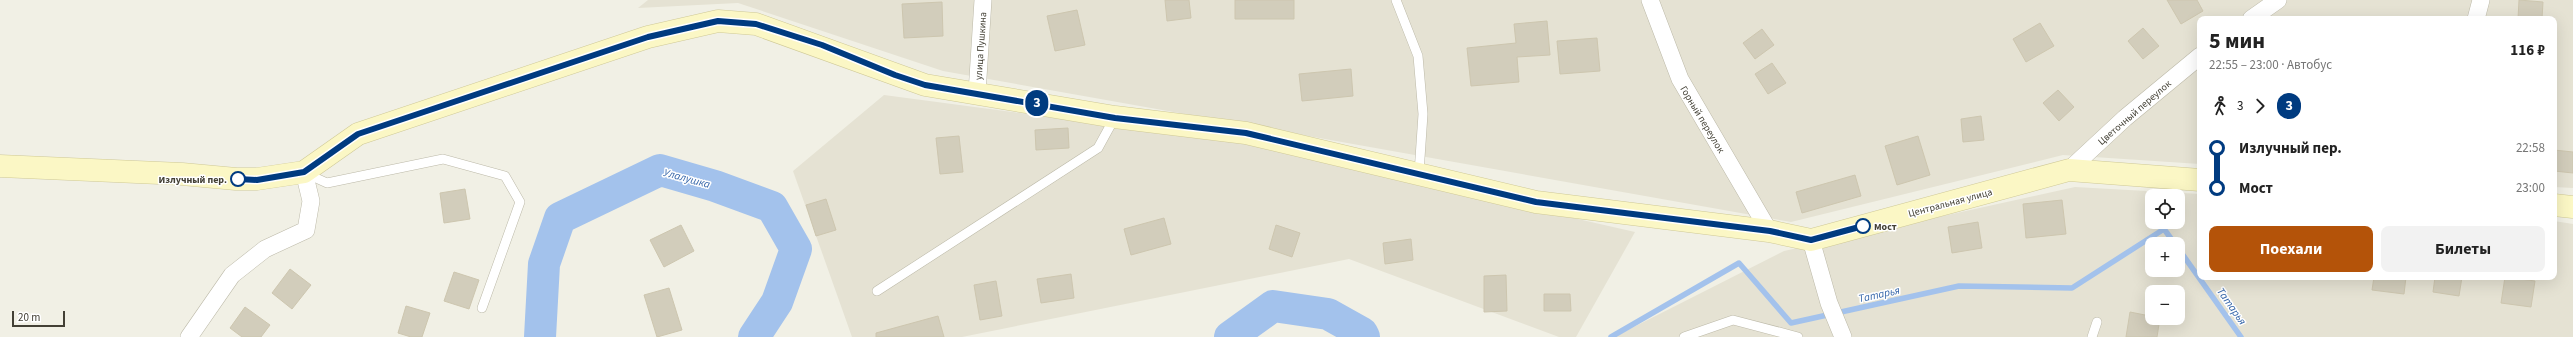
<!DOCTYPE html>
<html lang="ru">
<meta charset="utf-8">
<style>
:root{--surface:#fff;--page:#f2f2f2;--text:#222;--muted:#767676;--accent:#b45309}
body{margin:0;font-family:"Source Sans 3",sans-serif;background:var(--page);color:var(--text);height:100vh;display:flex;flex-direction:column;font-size:15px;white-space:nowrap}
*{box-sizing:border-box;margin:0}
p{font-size:13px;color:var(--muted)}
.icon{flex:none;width:22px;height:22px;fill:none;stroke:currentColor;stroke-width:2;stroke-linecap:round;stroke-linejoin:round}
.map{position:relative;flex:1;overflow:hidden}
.details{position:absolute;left:2197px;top:16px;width:360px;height:264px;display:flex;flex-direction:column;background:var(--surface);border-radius:8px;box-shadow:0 4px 16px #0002}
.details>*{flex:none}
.badge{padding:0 8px;border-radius:13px;font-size:14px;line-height:26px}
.fabs{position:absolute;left:2145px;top:189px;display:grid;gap:8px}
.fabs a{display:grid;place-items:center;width:40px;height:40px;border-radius:8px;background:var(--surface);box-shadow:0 4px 16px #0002;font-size:20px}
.scale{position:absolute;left:12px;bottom:10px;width:53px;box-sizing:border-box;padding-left:4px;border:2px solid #434035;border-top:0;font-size:11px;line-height:14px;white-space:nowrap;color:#434035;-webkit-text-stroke:3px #fff;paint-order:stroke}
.map>.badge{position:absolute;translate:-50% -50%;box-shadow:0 0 0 2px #fff}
.legs{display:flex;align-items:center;gap:6px;height:44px;padding:0 12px;font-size:13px}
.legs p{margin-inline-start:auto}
.headline{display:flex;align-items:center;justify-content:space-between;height:68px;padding:0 12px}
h1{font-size:22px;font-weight:700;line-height:30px}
.primary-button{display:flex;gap:8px;margin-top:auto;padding:8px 12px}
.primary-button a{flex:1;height:46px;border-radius:8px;background:var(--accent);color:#fff;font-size:16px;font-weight:700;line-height:46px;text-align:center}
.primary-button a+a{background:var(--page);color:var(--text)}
ul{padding:0 12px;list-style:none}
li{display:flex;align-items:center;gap:14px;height:40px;font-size:15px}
li i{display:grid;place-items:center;width:6px;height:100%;margin:0 5px;background:currentColor}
li i::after{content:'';width:10px;height:10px;margin:-5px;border:3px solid;border-radius:50%;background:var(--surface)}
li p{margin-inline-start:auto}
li:first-child i{background:linear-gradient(#0000 50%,currentColor 0)}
li:last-child i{background:linear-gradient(currentColor 50%,#0000 0)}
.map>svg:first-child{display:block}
</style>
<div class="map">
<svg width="2573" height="337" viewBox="0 0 2573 337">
<rect width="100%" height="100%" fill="#f1f0e5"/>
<path fill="#e5e2d3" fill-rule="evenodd" d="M648,0h1925v188l-19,-1v-168h-354v145l-137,-9 -272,67 -848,-151 -205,-68 -100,5z
M884,95l349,46 402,91 -59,105h-17l-210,-78 -387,78h-110l-59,-166z
M2075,187l125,7v83h354v-56l19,3v113h-959l170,-86zM2152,196h26v26h-26zM2152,244h26v26h-26zM2152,292h26v26h-26z"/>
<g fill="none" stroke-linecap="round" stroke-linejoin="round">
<path stroke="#a3c2ec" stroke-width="5.5" d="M2178,248l63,89
M1611,337l128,-74 52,60 168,-37 113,2 92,-59 11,15"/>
<path stroke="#a3c2ec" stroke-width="32" d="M540,337l4,-73 16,-46 100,-48 55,16 57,21 24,42 -19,53 -23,35
M1230,337l43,-31 55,8 34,19 2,4"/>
</g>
<path fill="#d2cdbb" stroke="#cdc6af" d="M1165,0h24l2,18 -24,3z
M1235,0h59v19h-59z
M2167,0h30l6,11 -22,13z
M2519,0l24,2 -1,17h-24z
M942,2l1,34 -39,2 -2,-34z
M1077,10l8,35 -30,6 -8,-35z
M1547,21l3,34 -33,2 2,25 -48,4 -4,-38 49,-5 -2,-19z
M2040,23l14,23 -28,16 -13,-23z
M2143,28l16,18 -16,13 -15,-18z
M1762,29l12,16 -19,14 -12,-16z
M1597,38l3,33 -40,3 -3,-33z
M1772,63l14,20 -18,11 -13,-20z
M1351,69l2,27 -51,5 -3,-27z
M2058,90l16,17 -15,14 -16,-18z
M1981,116l3,24 -21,2 -2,-23z
M1068,128l1,20 -33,2 -1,-20z
M959,136l4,36 -23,2 -4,-36z
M1918,136l12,39 -33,10 -12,-39z
M2554,150l19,2v21l-19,-2z
M1855,175l6,21 -59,17 -6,-21z
M465,189l5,30 -26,4 -4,-30z
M826,199l10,31 -20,6 -10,-31z
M2062,200l4,34 -40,4 -3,-34z
M1164,218l7,26 -40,11 -7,-26z
M1978,222l4,26 -30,5 -4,-26z
M681,225l13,26 -30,16 -14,-27z
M1276,225l24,8 -8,24 -23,-8z
M1411,239l2,21 -28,4 -2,-21z
M290,269l21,16 -19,24 -20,-16z
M454,272l25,8 -10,29 -25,-8z
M1071,274l3,24 -33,5 -4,-24z
M1506,275l1,36 -23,1v-36z
M2374,277h32l-2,17 -32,-4z
M2435,277h27l-3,19 -26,-4z
M2505,277l30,4 -4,26 -30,-4z
M996,281l6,35 -22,4 -6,-35z
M669,288l13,42 -25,7 -13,-42z
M1544,294h26l1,17h-27z
M406,306l24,7 -8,24h-11l-13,-4z
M245,307l25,18 -9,12h-19l-12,-9z
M2130,312l30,6 -3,19h-31z
M938,316l6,21h-68v-4z"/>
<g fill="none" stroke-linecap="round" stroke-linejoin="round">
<g stroke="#bcb9a8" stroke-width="10">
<path id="lane" d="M1396,0l22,56 5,58 -4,59
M305,173l22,10 116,-24 62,17 15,26 -38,106
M877,291l221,-143 17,-31
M1684,337l49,-17 65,17
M2092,337l5,-15"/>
</g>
<g stroke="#bcb9a8" stroke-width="18">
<path id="street" d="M1650,0l30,79 89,152
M2251,19l27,-19
M2476,19l5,-19
M977,93l6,-93
M2069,170l56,-52 75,-62
M1811,240l18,63 14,34
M189,337l43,-62 33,-26 41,-19 5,-29 -7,-29"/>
</g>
<g stroke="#cfc997" stroke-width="23">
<path id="secondary" d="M0,166l182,8 54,5h21l47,-7 54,-38 290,-97 70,-16 38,3 169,61 190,32 131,16 290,69 233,29 42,9 258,-70 131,10
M2554,205l19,2"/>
</g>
<use href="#lane" stroke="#fff" stroke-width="9"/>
<use href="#street" stroke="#fff" stroke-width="17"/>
<use href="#secondary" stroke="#fbf7c5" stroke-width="22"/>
</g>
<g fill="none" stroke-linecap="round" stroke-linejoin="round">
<g stroke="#fff" stroke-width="9">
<path id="line-1" d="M238,179l19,1 47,-8 54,-38 290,-97 70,-16 38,3 66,21 73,30 30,10 190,33 131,15 290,69 234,29 41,9 52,-14"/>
</g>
<use href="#line-1" stroke="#003b80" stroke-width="6"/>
</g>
<g fill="#fff" stroke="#003b80" stroke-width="2">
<circle cx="238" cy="179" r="7"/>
<circle cx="1863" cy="226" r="7"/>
</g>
<g text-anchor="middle" stroke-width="3" stroke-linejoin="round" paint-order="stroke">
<g font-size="10" fill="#434035" stroke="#fff">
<text transform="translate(980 46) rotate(-86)" y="4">улица Пушкина</text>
<text transform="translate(2134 112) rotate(-41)" y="4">Цветочный переулок</text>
<text transform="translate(1703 119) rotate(59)" y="4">Горный переулок</text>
<text transform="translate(1950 202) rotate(-15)" y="4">Центральная улица</text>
</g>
<g font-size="10" font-weight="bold" fill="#434035" stroke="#fff" text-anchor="end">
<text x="227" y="183">Излучный пер.</text>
<text x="1874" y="230" text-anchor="start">Мост</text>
</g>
<g font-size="11" font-style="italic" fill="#3465a9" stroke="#fff">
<text transform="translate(687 178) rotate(15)" y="4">Улалушка</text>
<text transform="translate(1879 294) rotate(-12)" y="4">Татарья</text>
<text transform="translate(2232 306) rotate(55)" y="4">Татарья</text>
</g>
</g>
</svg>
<div class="fabs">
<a><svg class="icon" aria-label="locate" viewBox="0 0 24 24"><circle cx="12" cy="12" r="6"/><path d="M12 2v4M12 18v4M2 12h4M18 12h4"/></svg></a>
<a>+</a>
<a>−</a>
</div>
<div class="scale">20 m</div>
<b class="badge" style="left:1037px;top:103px;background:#003b80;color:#fff">3</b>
<section class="details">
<div class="headline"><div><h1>5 мин</h1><p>22:55 – 23:00 · Автобус</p></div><b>116 ₽</b></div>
<div class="legs"><svg class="icon" aria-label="walk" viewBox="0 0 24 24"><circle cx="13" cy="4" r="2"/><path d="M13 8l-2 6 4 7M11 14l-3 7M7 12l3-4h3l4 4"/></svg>3<svg class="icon" aria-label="forward" viewBox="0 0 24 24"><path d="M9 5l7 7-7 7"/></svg><b class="badge" style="background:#003b80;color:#fff">3</b></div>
<ul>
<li><i style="color:#003b80"></i><b>Излучный пер.</b><p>22:58</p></li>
<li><i style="color:#003b80"></i><b>Мост</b><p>23:00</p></li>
</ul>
<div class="primary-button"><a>Поехали</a><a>Билеты</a></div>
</section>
</div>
